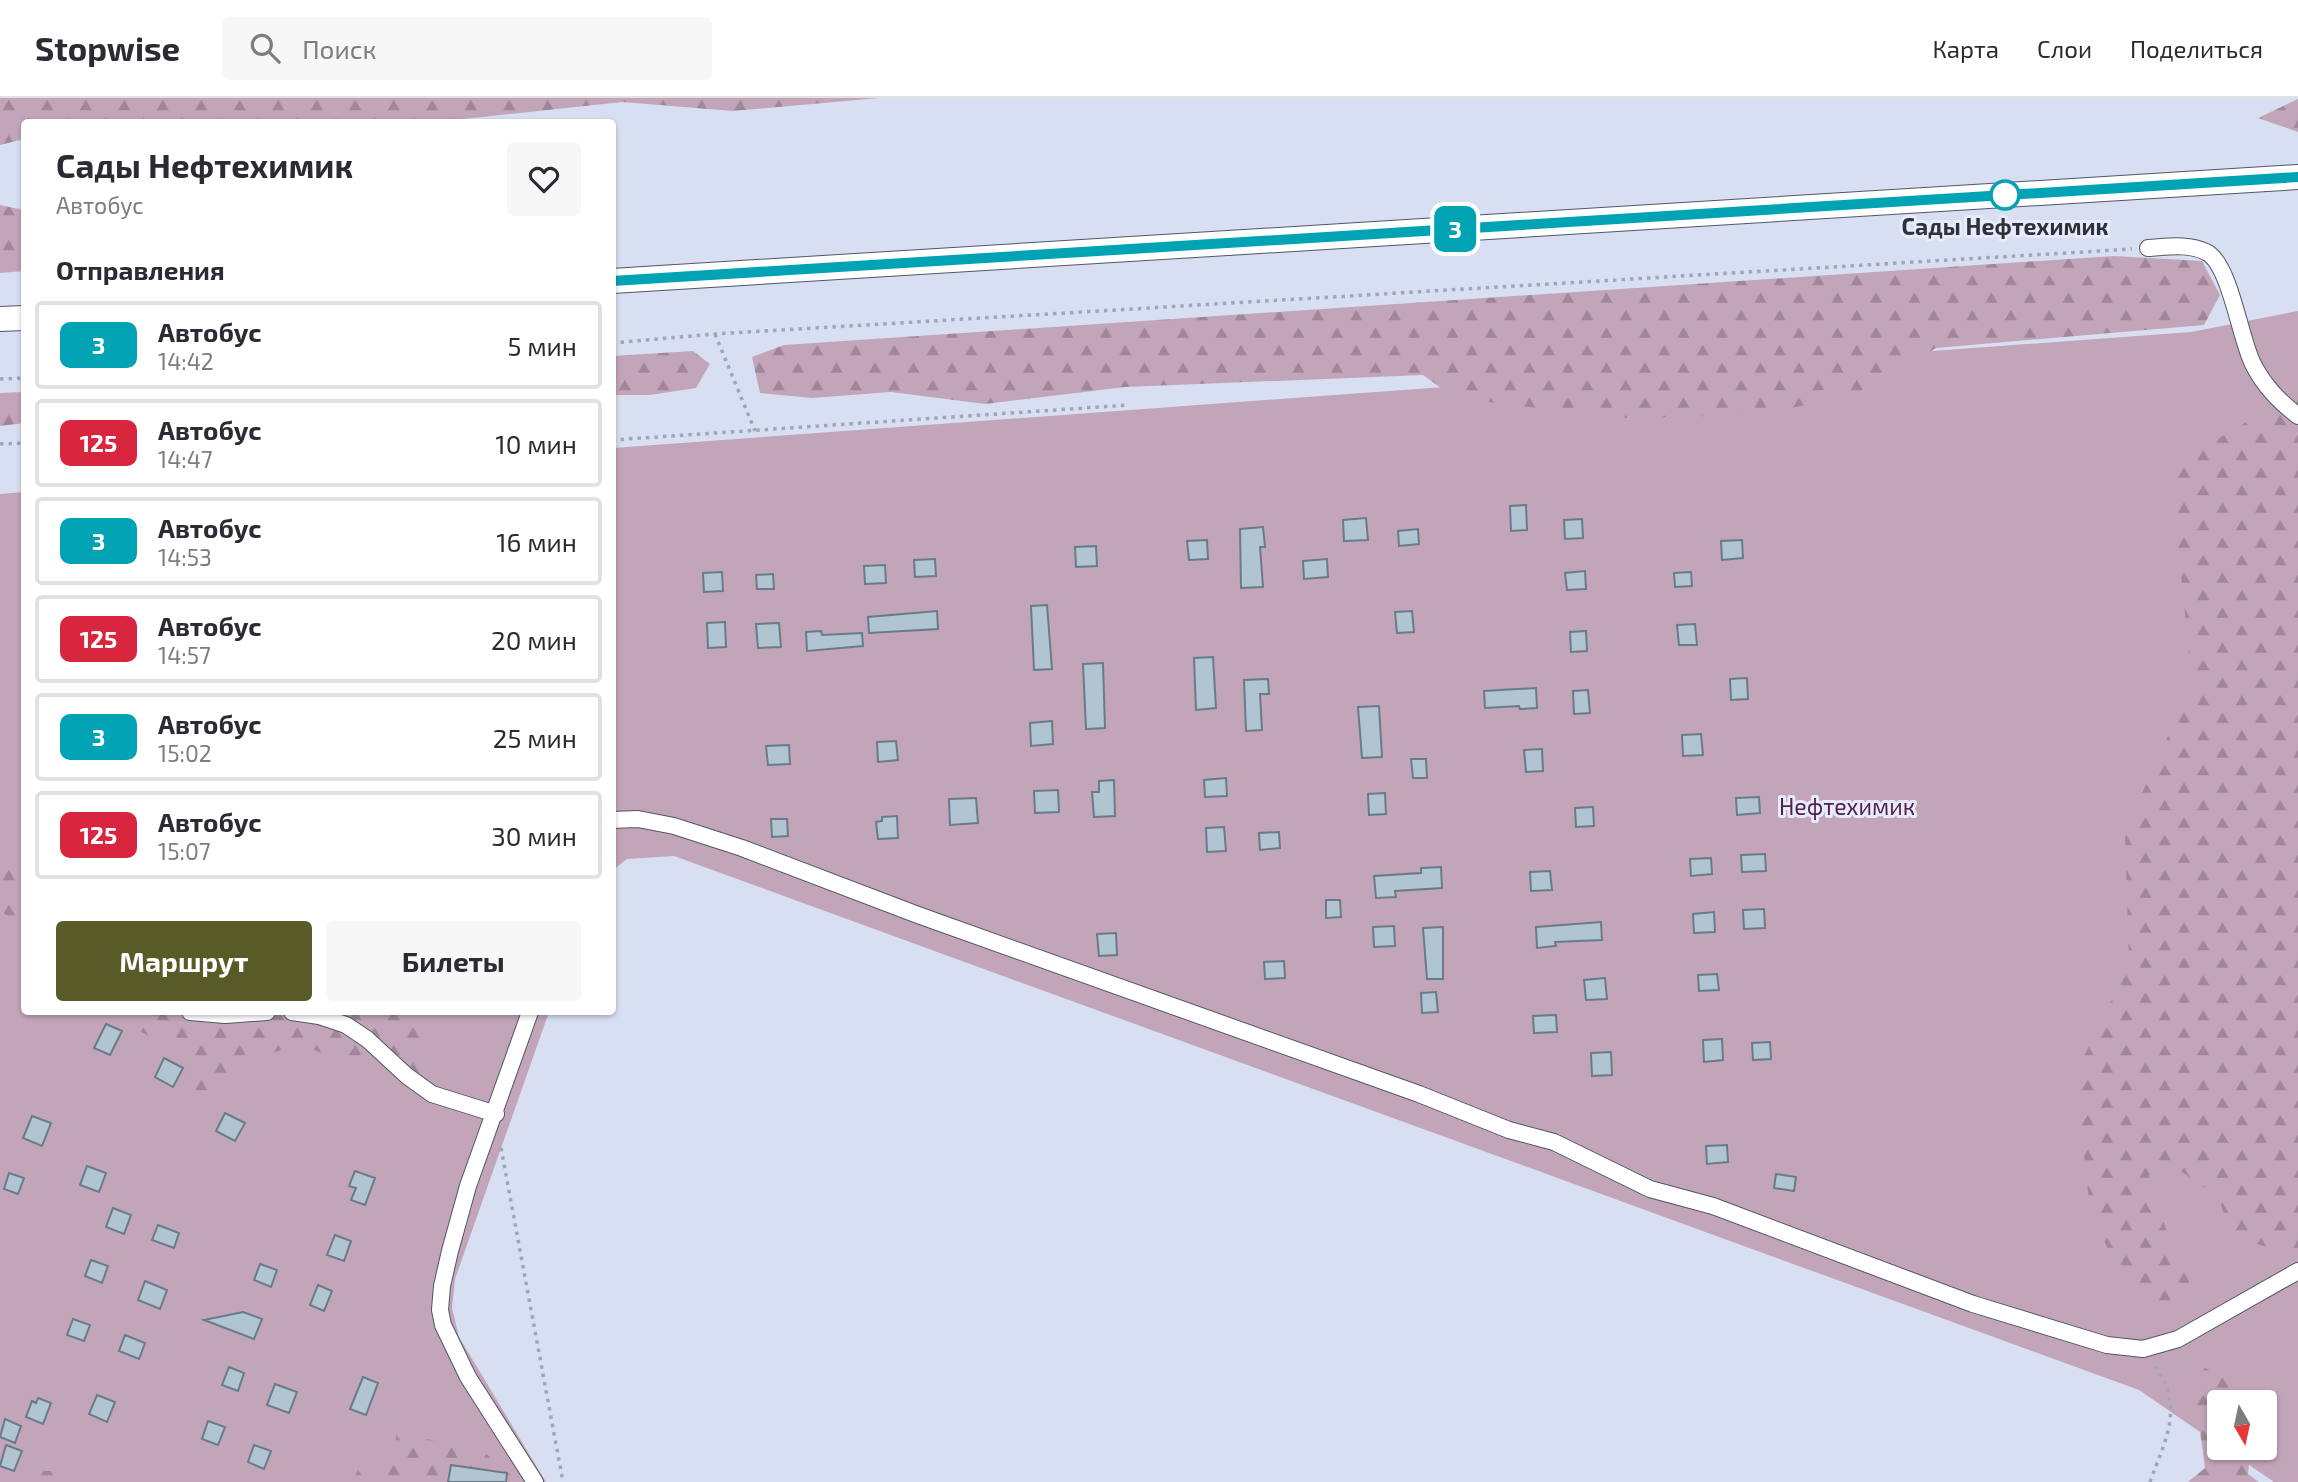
<!DOCTYPE html>
<html lang="ru">
<meta charset="utf-8">
<style>
:root{--surface:#fff;--page:#f7f7f7;--text:#2b2b33;--muted:#7c7c81;--line:#e1e1e2;--accent:#585a27}
body{margin:0;font-family:"Exo 2",sans-serif;background:var(--page);color:var(--text);height:100vh;display:flex;flex-direction:column;font-size:26px;white-space:nowrap}
*{box-sizing:border-box;margin:0}
p{font-size:23px;color:var(--muted)}
.icon{flex:none;width:38px;height:38px;fill:none;stroke:currentColor;stroke-width:2;stroke-linecap:round;stroke-linejoin:round}
.map{position:relative;flex:1;overflow:hidden}
.side{position:absolute;left:21px;top:21px;width:595px;height:896px;display:flex;flex-direction:column;background:var(--surface);border-radius:7px;box-shadow:0 2px 5px #0004}
.side>*{flex:none}
.badge{padding:0 14px;border-radius:10px;font-size:24px;line-height:46px}
.needle{width:46px;rotate:171deg}
.fabs{position:absolute;left:2207px;top:1292px;display:grid;gap:14px}
.fabs a{display:grid;place-items:center;width:70px;height:70px;border-radius:7px;background:var(--surface);box-shadow:0 2px 5px #0004;font-size:35px}
.map>.badge{position:absolute;translate:-50% -50%;box-shadow:0 0 0 4px #fff}
h2{padding:0 35px;font-size:26px;line-height:63px}
.round{display:grid;place-items:center;flex:none;width:74px;height:74px;border-radius:7px;background:var(--page)}
.headline{display:flex;align-items:center;justify-content:space-between;height:119px;padding:0 35px}
h1{font-size:33px;font-weight:700;line-height:52px}
.button{display:flex;gap:14px;margin-top:auto;padding:14px 35px}
.button a{flex:1;height:80px;border-radius:7px;background:var(--accent);color:#fff;font-size:28px;font-weight:700;line-height:80px;text-align:center}
.button a+a{background:var(--page);color:var(--text)}
ul{padding:0;list-style:none}
li{display:flex;align-items:center;gap:21px;height:88px;margin:0 14px 10px;padding:0 21px;border:4px solid var(--line);border-radius:7px}
li div{flex:1}
li b{display:block;font-size:26px}
li em{font-style:normal}
li .badge{min-width:77px;font-weight:700;text-align:center}
header{display:flex;align-items:center;gap:42px;box-sizing:border-box;height:98px;padding:0 35px;background:var(--surface);border-bottom:2px solid var(--line)}
header strong{font-size:33px}
nav{display:flex;gap:38px;margin-inline-start:auto;font-size:24px}
.search{width:490px;height:63px;background:var(--page);display:flex;align-items:center;gap:18px;box-sizing:border-box;padding:0 24px;border-radius:7px;color:var(--muted);font-size:26px}
.map>svg:first-child{display:block}
</style>
<header>
<strong>Stopwise</strong>
<div class="search"><svg class="icon" aria-label="search" viewBox="0 0 24 24"><circle cx="10" cy="10" r="6"/><path d="M15 15l6 6"/></svg>Поиск</div>
<nav><a>Карта</a><a>Слои</a><a>Поделиться</a></nav>
</header>
<div class="map">
<svg width="2298" height="1384" viewBox="0 0 2298 1384">
<defs>
<pattern id="forest-firs" width="22" height="20" patternUnits="userSpaceOnUse" patternTransform="scale(1.75)"><rect width="22" height="20" fill="#c3a5ba"/><path d="M5 1l3.5 6h-7zM16 11l3.5 6h-7z" fill="#9f8798"/></pattern>
</defs>
<rect width="100%" height="100%" fill="#d8dff3"/>
<path fill="#c3a5ba" d="M2298,213v1171h-24l-51,-35h41v-45h-45v43l-80,-55 -1465,-534 -47,3 -14,11v-422l1578,-116z
M24,394v520h525l-94,267 -3,29 7,29 87,145h-546v-988z"/>
<path fill="url(#forest-firs)" d="M0,0h879l-146,13 -111,-9 -188,20h-410v17l-24,6z
M2298,1v33l-40,-14z
M0,107l24,5v61l-24,2z
M2114,158l88,5 18,34 -16,30 -268,23 -67,41 -105,26 -144,3 -165,-20 -32,-23 -298,12 -140,17 -94,-12 -79,6 -52,-5 -8,-36 32,-12z
M693,253l17,13 -14,24 -46,7h-37v-39z
M2298,290v865h-9l-57,-16 -14,-40 -49,-34 -20,12 17,54 29,66 -21,19 -49,-28 -35,-76 -15,-135 54,-111 -4,-133 67,-148 -22,-216 85,-50z
M24,294v31l-24,3v-33z
M0,749l24,14v59l-14,-2 -10,-8z
M134,914h288l2,70 -14,5 -34,-27 -9,9 -70,-25 -50,19 -30,25 -17,4 -14,-8 3,-24 -59,-35z
M2205,1270l31,13 11,21h-28v45h32l-3,27 11,8h-71l17,-14 -12,-89z
M397,1335l85,17 36,32h-166l9,-18 30,2z
M32,1373h32l11,11h-55z"/>
<path fill="#b0c4d2" stroke="#697b88" stroke-width="2" d="M1526,407l1,25 -16,1 -1,-25z
M1366,420l2,22 -24,1 -1,-21z
M1582,421l1,19 -18,1 -1,-19z
M1263,429l2,20h-5l3,40 -22,1 -1,-59z
M1418,431l1,15 -20,2 -1,-15z
M1207,442l1,19 -19,1 -2,-19z
M1742,442l1,18 -21,2 -1,-19z
M1096,448l1,20 -21,1 -1,-20z
M935,461l1,17 -21,1 -1,-17z
M1327,461l1,18 -24,2 -1,-18z
M885,467l1,18 -21,1 -1,-18z
M1585,473l1,18 -19,1 -2,-17z
M722,474l1,19 -19,1 -1,-19z
M1691,474l1,14 -17,1 -1,-14z
M773,476l1,15h-17l-1,-14z
M1047,507l5,64 -18,1 -3,-64z
M937,513l1,18 -69,4 -1,-16z
M1412,513l2,21 -17,1 -2,-21z
M725,524l1,25 -18,1 -1,-25z
M779,525l2,24 -23,1 -2,-24z
M1695,526l2,21h-18l-2,-20z
M821,533l1,4 40,-2 1,13 -56,5 -1,-19z
M1586,533l1,20 -16,1 -1,-20z
M1213,559l3,51 -20,2 -2,-52z
M1103,565l2,65 -19,1 -3,-65z
M1747,580l1,21 -17,1 -1,-21z
M1268,581l1,15h-9l2,36 -16,1 -2,-51z
M1536,590l1,20 -17,1 -1,-3 -34,2 -1,-17z
M1588,592l2,23 -16,1 -1,-23z
M1379,608l3,51 -20,1 -4,-51z
M1052,623l1,23 -22,2 -1,-23z
M1701,636l2,21 -20,1 -1,-21z
M896,643l2,19 -20,2 -1,-20z
M789,647l1,19 -22,1 -2,-19z
M1542,651l1,22 -17,1 -2,-22z
M1411,661h15l1,19h-14z
M1226,680l1,18 -22,1 -1,-17z
M1114,682l1,36 -21,1 -2,-25h7v-11z
M1058,692l1,22 -24,1 -1,-22z
M1385,695l1,21 -17,1 -1,-21z
M1759,699l1,16 -23,2 -1,-17z
M976,700l2,25 -28,2 -1,-26z
M1593,709l1,19 -18,1 -1,-19z
M897,718l1,22 -20,1 -2,-17 6,-1v-4z
M771,721h16l1,17 -16,1z
M1224,729l2,24 -19,1 -1,-24z
M1279,734l1,16 -20,2 -1,-17z
M1765,756l1,17 -24,1 -1,-17z
M1711,760l1,16 -21,2 -1,-17z
M1441,769l1,21 -47,3 1,6 -20,1 -2,-22 47,-3v-5z
M1550,773l2,19 -21,1 -1,-19z
M1326,802h14l1,17 -15,1z
M1764,811l1,19 -21,1 -1,-19z
M1714,814l1,20 -21,1 -1,-19z
M1601,824l1,18 -47,2 1,4 -19,2 -1,-21z
M1394,828l1,20 -21,1 -1,-20z
M1443,829v52h-16l-4,-51z
M1116,835l1,22 -18,1 -2,-22z
M1284,863l1,17 -20,1 -1,-17z
M1717,876l2,16 -20,1 -1,-16z
M1605,880l2,21 -21,1 -2,-20z
M1436,894l2,20 -16,1 -1,-20z
M1556,917l1,17 -23,1 -1,-17z
M106,926l16,7 -12,24 -16,-7z
M1722,941l1,21 -19,2 -1,-22z
M1770,944l1,17 -18,1 -1,-17z
M1611,954l1,23 -20,1 -1,-23z
M164,960l19,10 -10,19 -18,-10z
M225,1015l20,10 -10,18 -19,-10z
M32,1018l19,7 -9,23 -19,-8z
M1727,1047l1,17 -21,2 -1,-18z
M87,1068l19,7 -7,19 -19,-7z
M355,1073l20,7 -10,27 -14,-5 5,-12 -7,-2z
M9,1075l15,5 -6,16 -14,-5z
M1776,1076l20,3 -2,14 -20,-3z
M113,1110l18,7 -7,19 -18,-7z
M158,1127l21,8 -5,15 -22,-8z
M335,1137l16,6 -7,20 -17,-6z
M91,1162l17,6 -6,17 -17,-7z
M260,1166l17,6 -6,17 -17,-7z
M145,1183l22,9 -7,19 -22,-9z
M318,1187l14,6 -8,20 -14,-6z
M243,1214l19,7 -8,20 -50,-19z
M73,1221l17,6 -6,16 -17,-6z
M125,1237l20,8 -6,16 -20,-8z
M229,1269l15,6 -6,18 -16,-6z
M363,1279l15,6 -12,32 -16,-6z
M275,1286l22,8 -8,21 -22,-8z
M97,1297l18,7 -8,20 -18,-8z
M38,1300l13,5 -8,21 -17,-7 6,-16 4,2z
M5,1321l16,7 -6,17 -15,-6z
M208,1323l17,6 -7,18 -16,-6z
M6,1347l16,6 -8,20 -14,-5z
M254,1347l17,6 -7,18 -16,-7z
M451,1367l56,8 -1,9h-58z"/>
<g fill="none" stroke-linecap="round" stroke-linejoin="round">
<g stroke="#515667" stroke-width="18">
<path id="street" d="M2148,150c19,-1 40,-5 58,4 24,11 34,87 47,112 11,22 26,37 45,52
M612,722l26,-1 36,7 68,22 176,67 501,179 90,36 45,12 96,47 63,17 260,98 134,41 36,4 35,-10 120,-68
M190,914l35,3 42,-3
M292,914l27,4 27,9 21,14 40,37 25,18 64,20
M530,914l-62,174 -18,65 -8,35 -2,24 3,15 25,52 67,105"/>
</g>
<g stroke="#515667" stroke-width="26">
<path id="primary" d="M612,183l1686,-104
M0,221l24,-1"/>
</g>
<path stroke="#a0a6b6" stroke-width="3.5" stroke-dasharray="3.5 5" stroke-linecap="butt" d="M715,236l40,97
M612,245l103,-9 1417,-85
M0,281l24,-1
M612,342l517,-35
M0,346l24,-1
M501,1050l62,334
M2150,1384c16,-45 36,-75 2,-120"/>
<use href="#street" stroke="#fff" stroke-width="16"/>
<use href="#primary" stroke="#fff" stroke-width="24"/>
</g>
<g fill="none" stroke-linecap="round" stroke-linejoin="round">
<g stroke="#fff" stroke-width="16">
<path id="line" d="M612,183l1686,-104"/>
</g>
<use href="#line" stroke="#00a3b4" stroke-width="10"/>
</g>
<circle fill="#fff" stroke="#00a3b4" stroke-width="3.5" cx="2005" cy="97" r="14"/>
<g text-anchor="middle" stroke-width="6" stroke-linejoin="round" paint-order="stroke">
<g font-size="23" font-weight="bold" fill="#30323a" stroke="#e7ecfd">
<text x="2005" y="137">Сады Нефтехимик</text>
</g>
<g font-size="23" fill="#562149" stroke="#e7ecfd">
<text x="1847" y="717">Нефтехимик</text>
</g>
</g>
</svg>
<div class="fabs">
<a><svg class="needle" viewBox="-14 -14 28 28"><path d="M0-13l5 13h-10z" fill="#e53935"/><path d="M0 13l5-13h-10z" fill="#7c7c81"/></svg></a>
</div>
<b class="badge" style="left:1455px;top:131px;background:#00a3b4;color:#fff">3</b>
<section class="side">
<div class="headline"><div><h1>Сады Нефтехимик</h1><p>Автобус</p></div><a class="round"><svg class="icon" aria-label="heart" viewBox="0 0 24 24"><path d="M12 20l-8-8c-3-5 5-10 8-4 3-6 11-1 8 4z"/></svg></a></div>
<h2>Отправления</h2>
<ul>
<li><span class="badge" style="background:#00a3b4;color:#fff">3</span><div><b>Автобус</b><p>14:42</p></div><em>5 мин</em></li>
<li><span class="badge" style="background:#d7263d;color:#fff">125</span><div><b>Автобус</b><p>14:47</p></div><em>10 мин</em></li>
<li><span class="badge" style="background:#00a3b4;color:#fff">3</span><div><b>Автобус</b><p>14:53</p></div><em>16 мин</em></li>
<li><span class="badge" style="background:#d7263d;color:#fff">125</span><div><b>Автобус</b><p>14:57</p></div><em>20 мин</em></li>
<li><span class="badge" style="background:#00a3b4;color:#fff">3</span><div><b>Автобус</b><p>15:02</p></div><em>25 мин</em></li>
<li><span class="badge" style="background:#d7263d;color:#fff">125</span><div><b>Автобус</b><p>15:07</p></div><em>30 мин</em></li>
</ul>
<div class="button"><a>Маршрут</a><a>Билеты</a></div>
</section>
</div>
